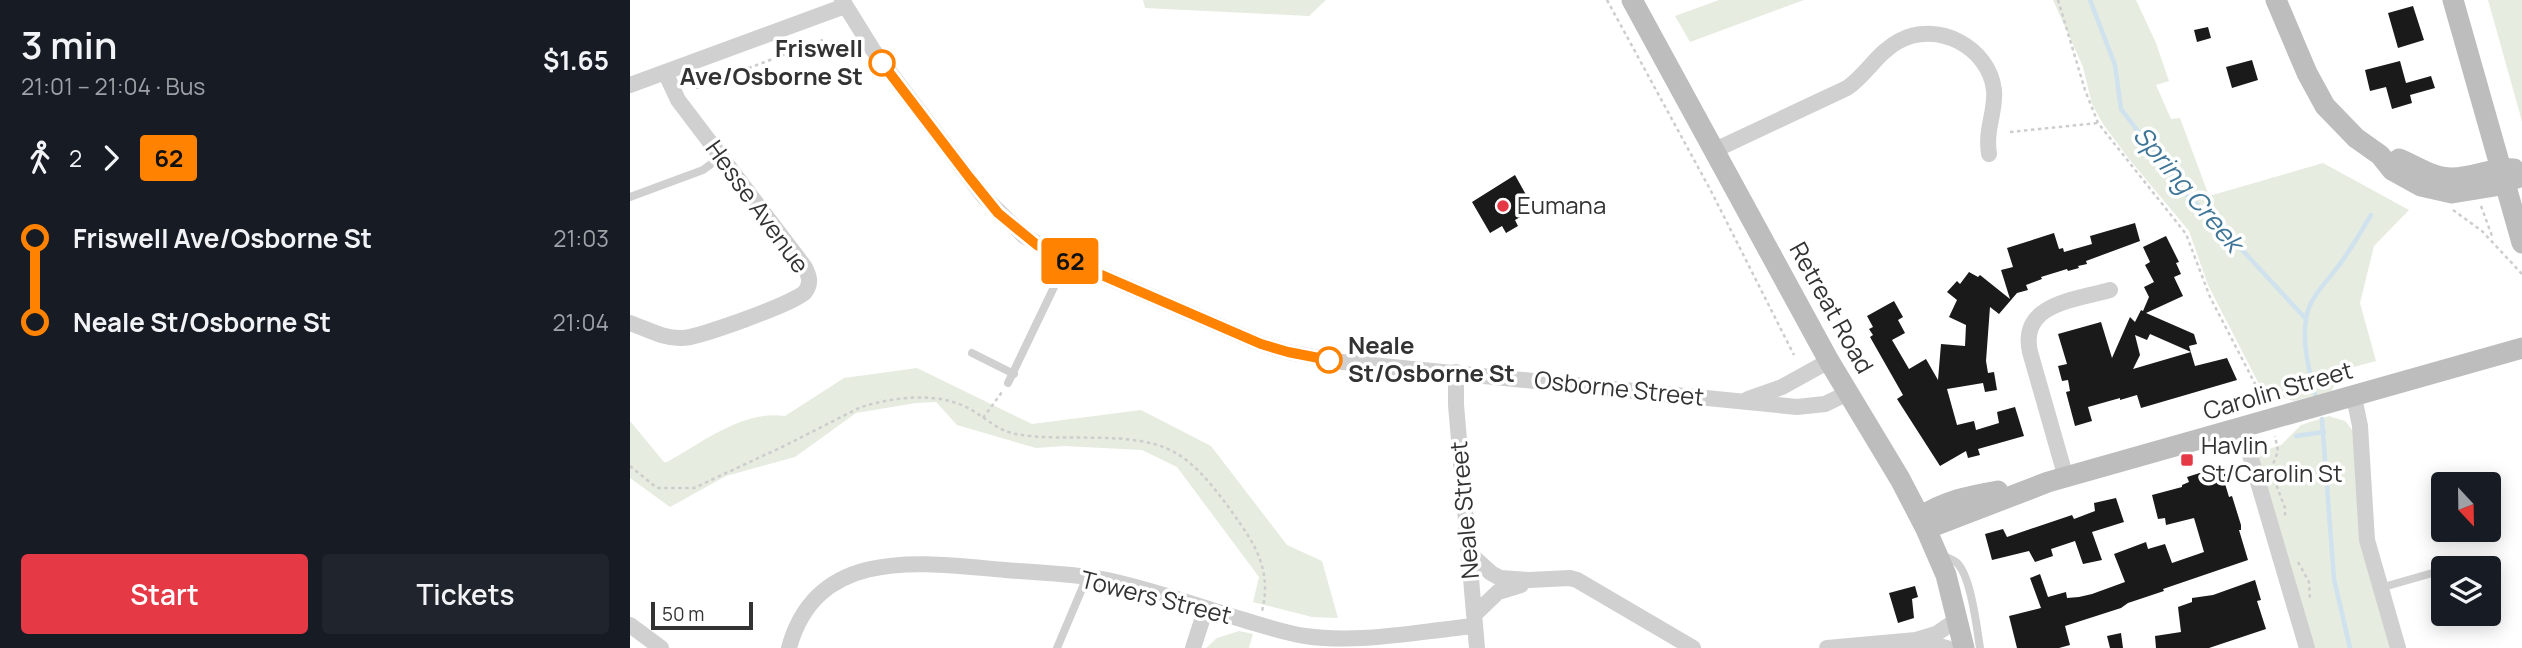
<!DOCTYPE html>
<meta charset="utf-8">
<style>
:root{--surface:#171b24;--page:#20242c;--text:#f1f3f6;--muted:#9ea1a6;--accent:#e63946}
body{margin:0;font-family:Manrope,sans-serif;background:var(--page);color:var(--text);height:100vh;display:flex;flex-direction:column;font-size:26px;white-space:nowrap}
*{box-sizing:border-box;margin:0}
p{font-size:23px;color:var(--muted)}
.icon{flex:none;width:38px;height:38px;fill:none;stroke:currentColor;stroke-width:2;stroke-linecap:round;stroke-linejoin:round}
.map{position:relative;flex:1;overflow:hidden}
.side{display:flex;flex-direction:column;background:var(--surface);width:630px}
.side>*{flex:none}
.badge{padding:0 14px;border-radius:5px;font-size:24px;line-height:46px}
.needle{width:46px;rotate:158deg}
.tools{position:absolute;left:1801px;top:472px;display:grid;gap:14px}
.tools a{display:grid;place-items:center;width:70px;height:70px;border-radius:7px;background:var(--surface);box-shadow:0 4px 18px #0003;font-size:35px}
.scale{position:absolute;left:21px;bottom:18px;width:102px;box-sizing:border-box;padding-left:7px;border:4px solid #333;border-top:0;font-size:19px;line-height:24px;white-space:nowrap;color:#333;-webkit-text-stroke:5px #fff;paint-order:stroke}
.map>.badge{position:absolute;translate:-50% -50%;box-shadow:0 0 0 4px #fff}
.legs{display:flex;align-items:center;gap:10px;height:77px;padding:0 21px;font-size:23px}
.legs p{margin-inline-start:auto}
.head{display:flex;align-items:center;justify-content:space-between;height:119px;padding:0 21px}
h1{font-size:38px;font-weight:600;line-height:52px}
.cta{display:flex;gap:14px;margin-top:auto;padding:14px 21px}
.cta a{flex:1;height:80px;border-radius:7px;background:var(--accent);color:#fff;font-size:28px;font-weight:600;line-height:80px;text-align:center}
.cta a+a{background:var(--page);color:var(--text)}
ul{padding:0 21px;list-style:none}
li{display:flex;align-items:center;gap:24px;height:84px;font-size:26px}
li i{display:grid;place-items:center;width:10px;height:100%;margin:0 9px;background:currentColor}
li i::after{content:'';width:18px;height:18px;margin:-9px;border:5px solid;border-radius:50%;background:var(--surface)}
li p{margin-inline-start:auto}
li:first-child i{background:linear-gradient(#0000 50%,currentColor 0)}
li:last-child i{background:linear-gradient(currentColor 50%,#0000 0)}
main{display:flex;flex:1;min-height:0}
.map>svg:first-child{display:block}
</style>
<main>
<section class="side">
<div class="head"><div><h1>3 min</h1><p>21:01 – 21:04 · Bus</p></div><b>$1.65</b></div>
<div class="legs"><svg class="icon" aria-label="walk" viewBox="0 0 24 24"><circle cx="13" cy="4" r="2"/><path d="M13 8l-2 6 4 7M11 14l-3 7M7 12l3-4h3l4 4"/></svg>2<svg class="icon" aria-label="forward" viewBox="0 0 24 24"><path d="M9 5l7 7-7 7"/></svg><b class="badge" style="background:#ff8200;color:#111">62</b></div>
<ul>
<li><i style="color:#ff8200"></i><b>Friswell Ave/Osborne St</b><p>21:03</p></li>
<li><i style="color:#ff8200"></i><b>Neale St/Osborne St</b><p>21:04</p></li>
</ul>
<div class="cta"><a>Start</a><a>Tickets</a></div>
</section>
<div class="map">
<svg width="1892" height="648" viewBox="0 0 1892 648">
<rect width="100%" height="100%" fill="#fff"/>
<path fill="#e6ecdf" d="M513,0h183l-17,16 -164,-8z
M1089,0h85l-114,42 -15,-26z
M1423,0h83l20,43 13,38 -13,4 15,34 9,-1 29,78 114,-33 86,47 -35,36 -14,57 16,58 -37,10 -1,10 -7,10 -37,10 -32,-11 -54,-105 -19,-54 -60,-72 -26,-35 -11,-20 -9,-37z
M1858,0h34v122l-2,-8z
M287,368l115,56 109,-14 70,36 76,99 35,16 16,57 -26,-1 -59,-15 6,-25 -82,-110 -35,-17 -78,-4 -28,2 -79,-23 -21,-23 -20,1 -60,10 -61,44 -69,19 -56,31 -40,-29v-57l34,41h3c36,-20 76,-52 118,-46l59,-38z
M1699,416l16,5 8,10 9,118 28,99h-77l-56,-195 24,-8 20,-20z
M609,631l14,3 -4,14h-43l11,-10z"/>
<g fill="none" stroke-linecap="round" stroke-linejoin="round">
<path stroke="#cfe2ee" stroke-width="4.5" d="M1460,0l25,65 6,44 64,84 48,47 73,79
M1685,394c-6,-24 -13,-50 -9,-75 3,-23 24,-40 36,-58 11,-15 20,-31 29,-46
M1692,419l12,160 16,69
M1666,436l28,-4"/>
</g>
<path fill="#1a1a1a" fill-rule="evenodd" d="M1783,6l11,34 -26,8 -10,-35z
M1578,27l3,11 -14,4 -3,-12z
M1622,60l6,20 -26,8 -6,-21z
M1770,61l6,22 25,-7 4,12 -25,7 2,8 -20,6 -6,-22 -16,4 -5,-21z
M885,175l19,34 -19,11 3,6 -12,7 -4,-7 -12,7 -18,-31z
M1505,223l5,18 -54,20 1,3 -9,2 1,2 -11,3 -1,-2 -26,8 1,2 -16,6 2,5 -11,3 -18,21 -9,-7 -4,54 2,12 6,-1 3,18 -12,2 -2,-9 -36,6 10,36 17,-4 2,9 23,-7 -2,-11 18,-5 9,29 -46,13 2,6 -12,3 -2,-7 -26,15 -43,-67 6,-4 -33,-58 3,-2 -4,-6 4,-2 -6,-11 27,-15 9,16 -5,3 7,13 -13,7 17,29 17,-10 12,21 3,-36 24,2 1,-21 -17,-8 8,-17 -10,-8 10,-11 3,3 9,-12 9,5 2,-2 30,24 -9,-29 12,-3 -6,-19 47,-15 5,16 4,-1 1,4 28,-8 -2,-8z
M1536,236l13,26 -3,1 5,11 -7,3 9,19 -37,17 48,21 3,10 -8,2 6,20 32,-8 10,22 -96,28 -4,-13 -17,5v-2l-32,9 4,14 -17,5 -9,-34 4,-1 -2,-11 -6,1 -4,-15 9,-2 -9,-30 43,-12 11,36 18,-41 5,5 6,-12 2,1 6,-14 -5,-10 10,-5 -9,-17 5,-3 -7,-15zM1520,334l41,18 -58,17 7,-14 -5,-20 12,5z
M1592,466l4,10 -3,1 6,20 3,-1 9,29v5h-2l9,30 -85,29 1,2 -36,12 -7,5 -56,18 5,19 -11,3h-42l-8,-32 32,-8 -11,-30 10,-4 8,23 18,-5 1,6 12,-1 13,-3 33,-12 -11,-28 32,-12 2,7 17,-5 7,19 32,-11 -10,-34 -28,7 -1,-7 -7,1 -6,-24 30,-8v-2l7,-3 -2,-5z
M1486,498l8,24 -32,10 10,28 -19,4 -8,-23 -24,8 2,7 -18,6 -6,-11 -37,9 -7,-26 18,-5 4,8 65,-22 2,4 21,-8 -1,-8z
M1625,580l6,20 -4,1 9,28 -57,19h-53l-1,-12 26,-4 -3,-25 14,-5v-4l21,-3z
M1285,586l3,11 -6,2 2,19 -16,5 -9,-30z
M1491,633l2,15h-13l-3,-12z"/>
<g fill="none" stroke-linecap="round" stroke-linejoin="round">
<path stroke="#cdcdcd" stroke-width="2.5" stroke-dasharray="3.5 3.5" stroke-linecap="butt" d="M977,0l104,191 83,164
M1428,0l27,90 13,33 88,111 24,63 55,106
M66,88l127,-48
M1380,132l88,-9
M1851,206l11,30
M1823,210l29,21 40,43
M353,418l19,-26
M0,466l27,22h37l90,-42 77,-39c34,-10 76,-16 109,2 16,9 28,22 46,25 47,9 117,-5 158,18 25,13 49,47 65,70 20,28 32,54 23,89
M1641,470l7,-19 -3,-15
M1644,479l11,29v11
M1668,562l11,20 1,19"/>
<path stroke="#d0d0d0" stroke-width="8" d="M0,197l73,-27 19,-14
M342,353l42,21
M378,383l59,-123
M1313,555c4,3 11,5 14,8 14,13 20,66 23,85
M1750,588l63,-18
M427,648l30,-71"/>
<path stroke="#d0d0d0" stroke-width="16" d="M212,0l31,50 111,147 40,39 43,24 194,84 27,8 54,10 455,45 28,-3 23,-11
M0,85l215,-79
M1085,150l132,-62c19,-13 31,-36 52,-47 38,-21 90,6 95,49 2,22 -9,38 -5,64
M0,323c17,6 34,16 52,15 16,0 113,-35 123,-46 7,-9 4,-17 -1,-26l-126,-166 -13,-28
M826,372v33l21,243
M1724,397l6,29 7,114 31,108
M1118,399l34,-12 47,-26
M1612,428l65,220
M1436,478l-36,-126c-11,-49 46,-52 80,-62
M839,553l22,20 9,5 29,2 41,-2 7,2 116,68
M844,615l24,-23 23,-7
M0,625l31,23
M1289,641l28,7
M159,648c28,-103 134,-85 216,-78 37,3 75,4 111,12 43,10 85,25 128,38 20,6 41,13 61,16 56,8 115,-5 170,-10
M563,648l13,-40
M1197,648l89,-8 20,-6 22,-15"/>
<path stroke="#bdbdbd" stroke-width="21" d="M1002,0l197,361 71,118 26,50 20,46 18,73
M1646,0l31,73 18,33 31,32 24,17 12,15 29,16 31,7 43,-7 22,-8
M1823,0l69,243
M1769,159c17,7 33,19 53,19 22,0 41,-11 62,-9
M1290,517c25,-16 49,-21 78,-26
M1296,529l122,-47 474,-134"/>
</g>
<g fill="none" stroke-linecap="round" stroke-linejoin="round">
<g stroke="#fff" stroke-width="16">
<path id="line-1" d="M252,63l87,114 29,36 39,32 30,15 194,84 27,8 41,8"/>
</g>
<use href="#line-1" stroke="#ff8200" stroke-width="10"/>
</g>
<g fill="#fff" stroke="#ff8200" stroke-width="3.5">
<circle cx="252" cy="63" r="12"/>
<circle cx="699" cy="360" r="12"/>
</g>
<g fill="#e63946" stroke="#fff" stroke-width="2.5">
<circle cx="873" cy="206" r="7"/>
<rect x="1550" y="453" width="14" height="14" rx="3.5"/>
</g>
<g text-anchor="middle" stroke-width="7" stroke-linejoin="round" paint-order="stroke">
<g font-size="24" font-weight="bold" fill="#333" stroke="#fff" text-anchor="end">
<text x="233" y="57">Friswell<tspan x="233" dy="28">Ave/Osborne St</tspan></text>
<text x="718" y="354" text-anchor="start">Neale<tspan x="718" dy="28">St/Osborne St</tspan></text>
</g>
<g font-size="24" fill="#333" stroke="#fff" text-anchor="start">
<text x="887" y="214">Eumana</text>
<text x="1571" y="454">Havlin<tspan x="1571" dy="28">St/Carolin St</tspan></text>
</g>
<g font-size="24" fill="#333" stroke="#fff">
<text transform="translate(127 207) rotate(54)" y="8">Hesse Avenue</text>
<text transform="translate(1201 308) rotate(61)" y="8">Retreat Road</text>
<text transform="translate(989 389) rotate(6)" y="8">Osborne Street</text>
<text transform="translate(1648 391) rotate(-16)" y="8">Carolin Street</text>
<text transform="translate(835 510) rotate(-95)" y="8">Neale Street</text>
<text transform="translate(526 598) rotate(14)" y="8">Towers Street</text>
</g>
<g font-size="26" font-style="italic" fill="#3f7597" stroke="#fff">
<text transform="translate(1558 189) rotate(50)" y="9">Spring Creek</text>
</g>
</g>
</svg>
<div class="tools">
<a><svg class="needle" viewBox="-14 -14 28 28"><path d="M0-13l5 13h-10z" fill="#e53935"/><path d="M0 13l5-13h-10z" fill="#9ea1a6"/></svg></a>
<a><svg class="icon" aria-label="layers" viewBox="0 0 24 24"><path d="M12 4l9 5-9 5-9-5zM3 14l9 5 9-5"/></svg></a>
</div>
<div class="scale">50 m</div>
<b class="badge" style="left:440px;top:261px;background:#ff8200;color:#111">62</b>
</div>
</main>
